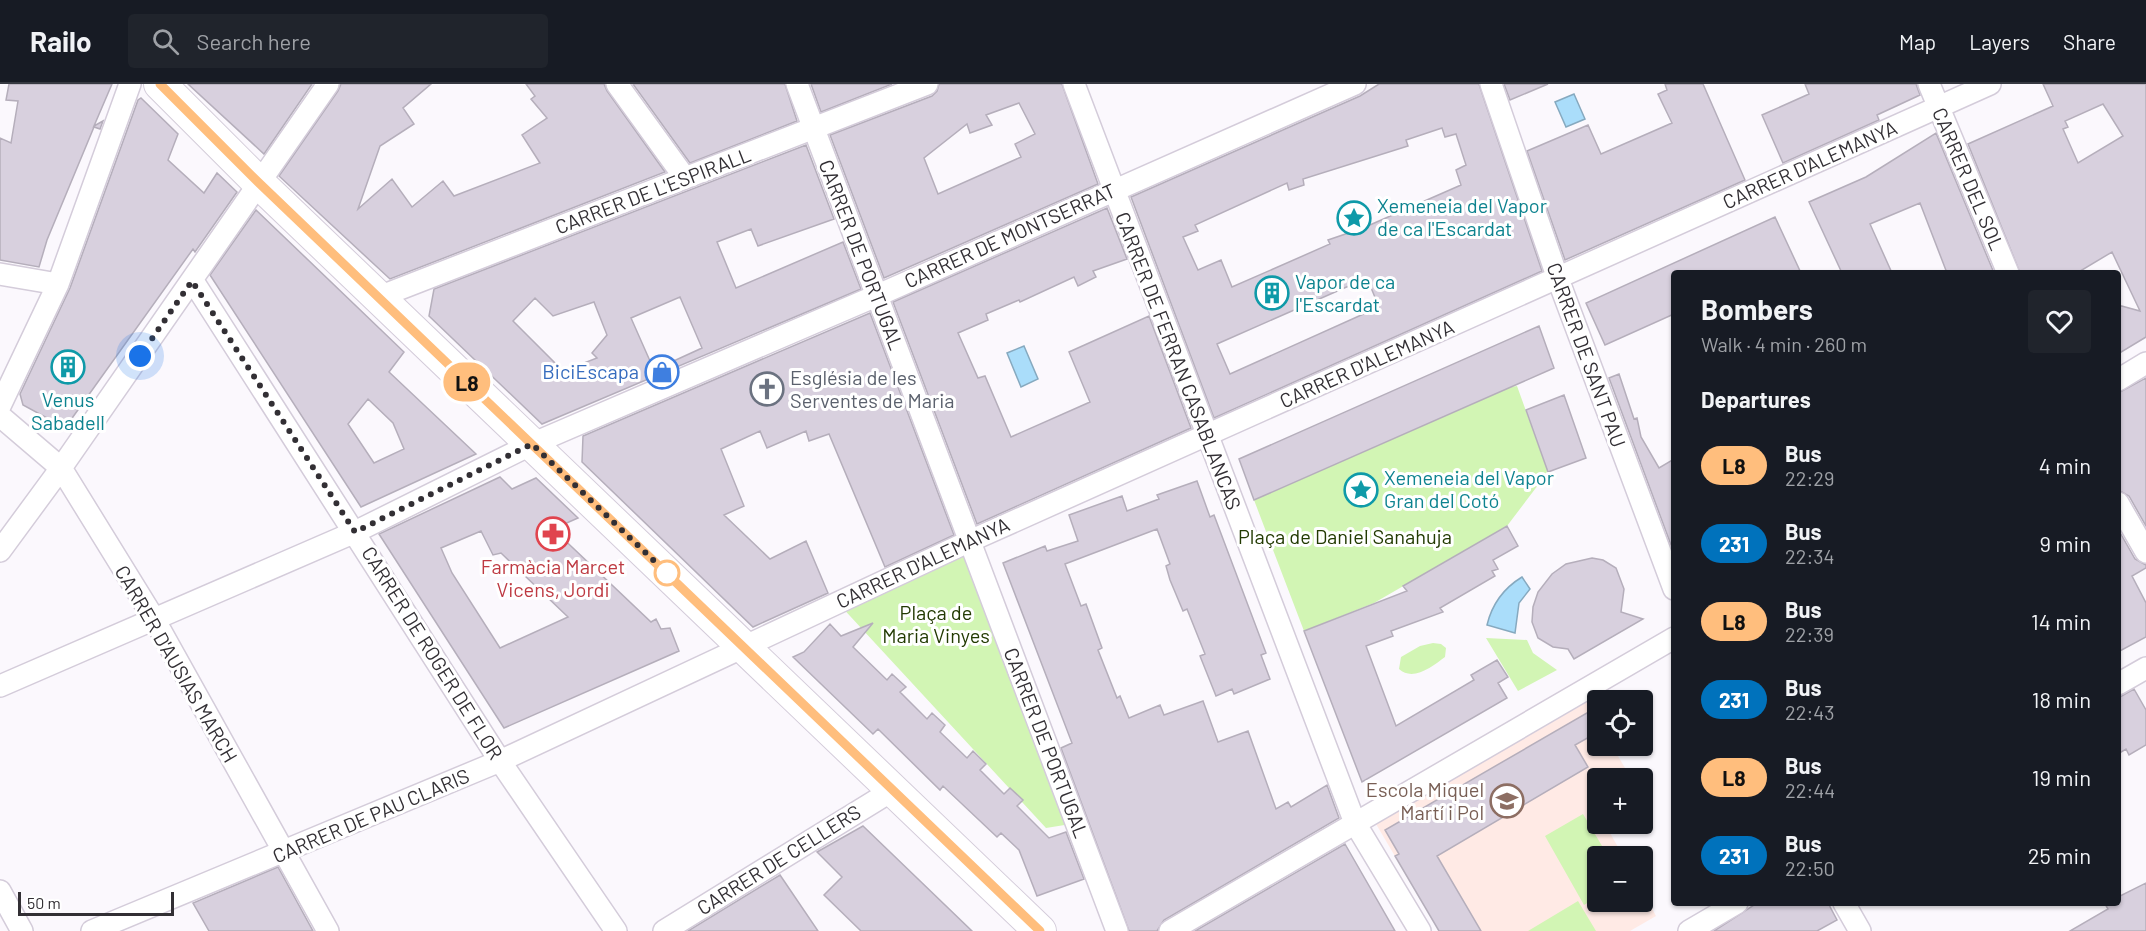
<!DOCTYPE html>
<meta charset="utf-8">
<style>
:root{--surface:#171b24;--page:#20242c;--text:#f1f3f6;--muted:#9ea1a6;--line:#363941}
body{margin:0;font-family:Barlow,sans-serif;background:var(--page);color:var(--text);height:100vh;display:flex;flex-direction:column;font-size:22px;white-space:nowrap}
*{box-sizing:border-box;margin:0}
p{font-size:20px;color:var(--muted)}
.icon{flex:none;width:33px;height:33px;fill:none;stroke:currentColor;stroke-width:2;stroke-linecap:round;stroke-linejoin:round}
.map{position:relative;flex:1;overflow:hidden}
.sheet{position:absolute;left:1671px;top:186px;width:450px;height:636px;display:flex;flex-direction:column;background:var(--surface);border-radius:6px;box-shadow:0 2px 4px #0004}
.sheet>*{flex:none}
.badge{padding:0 12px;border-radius:20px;font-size:21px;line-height:39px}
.buttons{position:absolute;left:1587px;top:606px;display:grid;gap:12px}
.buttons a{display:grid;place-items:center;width:66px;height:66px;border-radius:6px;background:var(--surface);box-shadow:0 2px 4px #0004;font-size:30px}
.scale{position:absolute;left:18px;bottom:15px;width:156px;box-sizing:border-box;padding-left:6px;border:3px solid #322f34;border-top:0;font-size:16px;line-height:21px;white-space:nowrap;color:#322f34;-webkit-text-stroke:4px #fff;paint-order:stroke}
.you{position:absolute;width:30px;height:30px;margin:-15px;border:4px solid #fff;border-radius:50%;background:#1a73e8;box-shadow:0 0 0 9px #1a73e833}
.map>.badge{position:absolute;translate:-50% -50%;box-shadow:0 0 0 3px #fff}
h2{padding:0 30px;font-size:22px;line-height:54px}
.round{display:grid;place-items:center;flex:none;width:63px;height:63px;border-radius:6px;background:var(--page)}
.overview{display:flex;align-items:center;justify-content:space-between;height:102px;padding:0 30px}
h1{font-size:28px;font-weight:700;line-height:45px}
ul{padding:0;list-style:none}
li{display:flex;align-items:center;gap:18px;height:78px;padding:0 30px}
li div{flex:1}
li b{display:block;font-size:22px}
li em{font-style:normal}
li .badge{min-width:66px;font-weight:700;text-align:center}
header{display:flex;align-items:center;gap:36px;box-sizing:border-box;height:84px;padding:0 30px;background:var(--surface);border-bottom:2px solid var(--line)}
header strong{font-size:28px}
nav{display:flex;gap:33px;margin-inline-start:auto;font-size:21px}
.search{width:420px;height:54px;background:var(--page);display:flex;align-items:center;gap:15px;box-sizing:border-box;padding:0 21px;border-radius:6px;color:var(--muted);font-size:22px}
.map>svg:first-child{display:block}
</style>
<header>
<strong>Railo</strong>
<div class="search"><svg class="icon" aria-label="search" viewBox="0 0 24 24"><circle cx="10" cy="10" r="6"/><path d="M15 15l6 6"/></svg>Search here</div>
<nav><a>Map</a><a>Layers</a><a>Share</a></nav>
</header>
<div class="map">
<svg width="2146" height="847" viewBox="0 0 2146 847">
<rect width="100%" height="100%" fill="#fbf8fd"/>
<path fill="#ffeae5" d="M1587,618l10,18 1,26h14l19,32h-33v46h7l18,32h-25v46h44l1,-10 13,24 -26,15h-191l-63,-107z"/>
<path fill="#d2f5b4" d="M1517,302l31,86 -41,54 -133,77 -70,28 -50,-131 252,-112z
M966,459l111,280 -31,5 -208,-225z
M1486,554l41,2 6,13 24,17 -39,21z
M1433,559l8,1 5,4 -1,9c-12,9 -32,25 -46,12l2,-12 19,-11z
M1583,730l25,42h-10l-1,41 -13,8 -39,-69z
M1578,817l18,30h-68z"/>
<path fill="#aaddfa" stroke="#86a9bf" stroke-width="1.5" d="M1574,10l11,25 -19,8 -11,-25z
M1024,262l14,33 -17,8 -14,-34z
M1522,493l8,12 -11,14 -4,30 -28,-8c5,-21 17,-37 35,-48z"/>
<path fill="#d8d0de" stroke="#b5aebb" stroke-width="1.5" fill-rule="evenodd" d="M9,0h103l-18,42 9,-5 -3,8 -6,-2 -47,113 -8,27 -39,-7v-122l11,5 7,-42 -12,-1z
M188,0h124l-48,70z
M341,0h90l-28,24 11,16 -34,22 -22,63 34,-30 20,28 31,-26 11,15 86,-33 -18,-28 25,-17 -16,-19 4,-3 -9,-12h78l3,7 58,81 -275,107 -111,-103 59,-85z
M633,0h152l12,37 -107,42z
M811,0h81l-71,28z
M939,0h123l36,100 -214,94 -54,-143 102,-39 5,-5zM1019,19l16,31 -20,10 6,13 -83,37 -14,-36 43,-34 3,9 22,-8 -6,-10z
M1379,0h100l63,187 -328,147 -83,-221 229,-101zM1442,44l3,9 11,-3 10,31 -10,5 5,15 -98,43 -35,12 2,4 -98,43 -11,-27 -23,10 -15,-33 15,-6 -3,-6 92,-42 2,7 15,-5 -1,-6 105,-33 -2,-6zM1367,194l12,29 -149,67 -13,-30z
M1504,0h44l-38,16z
M1665,0h38l42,96 -180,80 -38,-109 61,-26 13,29 71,-31 -14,-29 9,-4z
M1805,0h111l4,11 -43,20 2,5 -96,43 -21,-48 47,-21z
M2043,0h103v253l-28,17v-49l22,6 -28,-59 -35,21h-57l-52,-129 85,-38zM2103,20l20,32 -45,27 -15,-34 5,-2 -3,-6z
M141,14l37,36 -10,26 36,33 13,-20 20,19 -42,60 -2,-3 -123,172 -12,3 -35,-19 -3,-11 50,-106 68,-188z
M1936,49l58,140h-47l-27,-70 -50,21 22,49h-50l-33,-71 57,-25z
M806,61l28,74 -76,27 -7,-17 -34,13 19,46 107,-46 18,47 -319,135 -113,-108 5,-27zM680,213l22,51 -48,22 -23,-52zM535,214l18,18 41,-14 13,33 -15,18 5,5 -36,14 -3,-6 -45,-45z
M1107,124l20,51 -34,12 3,6 -18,9 -4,-9 -54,25 -1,-2 -33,14 2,6 -30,13 20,45 7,-2 26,61 79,-35 -21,-50 80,-36 42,112 -214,96 -84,-222z
M256,126l148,142 -15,20 87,82 -115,53 -151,-232zM368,315l25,24 11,26 -30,14 -26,-39z
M1775,133l26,56h-127v41l-69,31 -19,-42z
M870,229l84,222 -69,32 -56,-133 -20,7 -3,-10 -39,17 -7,-17 -39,18 23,57 -20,9 46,44 36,-18 22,52 -75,34 -171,-165 1,-26z
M1539,242l15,42 -300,132 -15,-41z
M1619,290l15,45 3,-1 4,19 18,31 15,-9v94l-65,-175z
M2146,294v148l-17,-30 -11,-6v-97z
M1564,311l22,63 -38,14 -22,-62z
M500,393l12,12 24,-11 42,40 -25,11 98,93 5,-3 5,10 9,-1 9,23 -175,77 -125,-194zM481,447l12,24 8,-2 67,64 -68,31 -48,-75 -11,-25z
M1197,397l13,36 4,-2 52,138 -5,2 9,24 -36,15 -2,-5 -16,7 -16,-40 5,-2 -18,-45 -4,2 -13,-31 -4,-14 4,-2 -13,-35 -92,35 16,42 5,-2 16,44 -4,2 19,48 3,-2 9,22 31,-13 4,10 39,-14 15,41 30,-11 28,78 12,-7 3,5 36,-22 12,33 -175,102 -7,11h-28l-68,-183 11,-5 -69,-180 42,-17 2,5 31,-10 -9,-26 53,-19 5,15 32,-12 -2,-4z
M1507,442l11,20 -25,14 5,9 -6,2 3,5 -55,32 3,4 -52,19 2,5 -27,10 30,80 78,-46 -3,-5 26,-15 11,17 -10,6 9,15 -145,84 -58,-151 103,-40 -4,-5z
M2118,445l17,30 11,6v3l-14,8 14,27v34l-28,15z
M1592,474l11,2 13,8 8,21 -3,23 22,7 -69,40 -6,-10 -15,-2 -15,-9 -6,-16 1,-15 5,-15 14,-18 14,-10z
M873,539l-20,24 34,33 5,-6 14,13 -6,5 27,27 5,-6 13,12 -5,7 27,26 6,-7 13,13 -6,6 24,24 6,-6 13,12 -6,6 32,32 17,-6 18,47 -47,17 -18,-46 -18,-17 -4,4 -54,-51 -3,4 -62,-61 -5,5 -80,-77 11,-5 26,-28 11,12z
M2134,605l12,21v35l-17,10 -3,-6 -8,5v-56z
M1592,626l6,10v12l-23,13 13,22 -151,89 44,75h-42l-44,-75 4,-2 -14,-24z
M863,742l109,105h-111l-37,-36 18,-18 -25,-25z
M1345,760l50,87h-200z
M278,783l35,64h-104l-16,-28z
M780,791l38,56h-130z
M2146,799v48h-76l38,-22 -3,-5 13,-1v-6z
M1757,819h71l9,17 -20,11h-103z"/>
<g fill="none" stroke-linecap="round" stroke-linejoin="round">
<g stroke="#d4ccda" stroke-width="24">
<path id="minor" d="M617,0l68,94
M797,0l320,847
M1074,0l281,739 65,108
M1491,0l67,195 116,310
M1929,0l79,189
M0,190l58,10
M193,197l307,480 116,170
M379,213l548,-213
M2118,296l28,-17
M0,322l58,-122 72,-200
M0,332l61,52 92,149 175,314
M2118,419l28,49
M0,467l61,-83 267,-384
M2118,600l28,-16
M0,602l355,-154 177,-88 344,-148 479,-212
M0,807l22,40
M1844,819l16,28
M92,847l408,-170 470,-220 1020,-457
M664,847l229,-141
M1170,847l504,-293
M1689,847l48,-28"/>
</g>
<g stroke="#d4ccda" stroke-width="34">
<path id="primary" d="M160,0l98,98 782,749"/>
</g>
<use href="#minor" stroke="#fff" stroke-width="21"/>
<use href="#primary" stroke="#fff" stroke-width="32"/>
</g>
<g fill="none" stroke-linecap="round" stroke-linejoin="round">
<g stroke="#fff" stroke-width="14">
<path id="line" d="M160,0l98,98 782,749"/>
</g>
<use href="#line" stroke="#ffbe7d" stroke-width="9"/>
<path stroke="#322f34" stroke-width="6" stroke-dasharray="0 10.8" d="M140,272l52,-75 163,251 177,-88 142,136 -7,-7"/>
</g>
<defs>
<g id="sight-ring" transform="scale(1.725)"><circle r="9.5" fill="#fff" stroke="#0f9aa8" stroke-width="1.5"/><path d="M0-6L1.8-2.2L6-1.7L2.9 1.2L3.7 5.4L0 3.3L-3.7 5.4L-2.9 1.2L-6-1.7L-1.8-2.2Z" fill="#0f9aa8"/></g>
<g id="building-ring" transform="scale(1.725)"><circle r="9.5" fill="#fff" stroke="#0f9aa8" stroke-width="1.5"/><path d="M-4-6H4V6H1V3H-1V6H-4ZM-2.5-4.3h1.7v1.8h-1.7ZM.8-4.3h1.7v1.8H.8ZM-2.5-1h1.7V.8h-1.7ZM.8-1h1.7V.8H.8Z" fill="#0f9aa8"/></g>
<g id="shop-ring" transform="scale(1.725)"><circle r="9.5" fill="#fff" stroke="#3f7fe0" stroke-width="1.5"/><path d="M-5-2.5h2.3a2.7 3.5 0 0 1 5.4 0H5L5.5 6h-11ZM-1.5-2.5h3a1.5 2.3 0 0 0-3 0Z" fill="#3f7fe0"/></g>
<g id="church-ring" transform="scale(1.725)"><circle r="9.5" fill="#fff" stroke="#6b7280" stroke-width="1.5"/><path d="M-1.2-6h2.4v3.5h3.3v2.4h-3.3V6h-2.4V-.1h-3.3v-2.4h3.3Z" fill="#6b7280"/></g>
<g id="pharmacy-ring" transform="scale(1.725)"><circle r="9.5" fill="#fff" stroke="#e0444e" stroke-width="1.5"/><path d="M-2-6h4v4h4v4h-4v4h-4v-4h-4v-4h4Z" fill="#e0444e"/></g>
<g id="school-ring" transform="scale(1.725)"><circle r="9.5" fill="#fff" stroke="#8d6e63" stroke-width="1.5"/><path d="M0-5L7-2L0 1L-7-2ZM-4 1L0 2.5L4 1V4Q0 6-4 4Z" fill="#8d6e63"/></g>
</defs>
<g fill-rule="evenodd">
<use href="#sight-ring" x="1354" y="134"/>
<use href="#building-ring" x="1272" y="209"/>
<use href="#building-ring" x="68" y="283"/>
<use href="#shop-ring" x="662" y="288"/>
<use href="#church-ring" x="767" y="305"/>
<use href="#sight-ring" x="1361" y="406"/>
<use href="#pharmacy-ring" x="553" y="450"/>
<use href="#school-ring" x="1507" y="717"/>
</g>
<circle fill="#fff" stroke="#ffbe7d" stroke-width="3" cx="667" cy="489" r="12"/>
<g text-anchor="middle" stroke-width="6" stroke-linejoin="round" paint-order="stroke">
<g font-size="20" fill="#322f34" stroke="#fff">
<text transform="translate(1810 81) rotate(-24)" y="7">CARRER D'ALEMANYA</text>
<text transform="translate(1968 95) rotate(67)" y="7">CARRER DEL SOL</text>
<text transform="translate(653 107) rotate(-21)" y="7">CARRER DE L'ESPIRALL</text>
<text transform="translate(1010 152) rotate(-24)" y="7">CARRER DE MONTSERRAT</text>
<text transform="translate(861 171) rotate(69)" y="7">CARRER DE PORTUGAL</text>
<text transform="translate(1586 271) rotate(70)" y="7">CARRER DE SANT PAU</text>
<text transform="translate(1178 277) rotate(69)" y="7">CARRER DE FERRAN CASABLANCAS</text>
<text transform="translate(1367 280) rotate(-24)" y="7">CARRER D'ALEMANYA</text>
<text transform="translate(923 479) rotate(-25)" y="7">CARRER D'ALEMANYA</text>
<text transform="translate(432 569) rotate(58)" y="7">CARRER DE ROGER DE FLOR</text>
<text transform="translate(176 580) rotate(60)" y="7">CARRER D'AUSIAS MARCH</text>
<text transform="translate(1046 659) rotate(69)" y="7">CARRER DE PORTUGAL</text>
<text transform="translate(371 732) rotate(-23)" y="7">CARRER DE PAU CLARIS</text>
<text transform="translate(779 776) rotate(-32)" y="7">CARRER DE CELLERS</text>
</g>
<g font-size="20" fill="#0d838f" stroke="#fff" text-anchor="start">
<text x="1377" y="129">Xemeneia del Vapor<tspan x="1377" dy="23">de ca l'Escardat</tspan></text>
<text x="1295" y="205">Vapor de ca<tspan x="1295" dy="23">l'Escardat</tspan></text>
<text x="68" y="323" text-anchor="middle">Venus<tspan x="68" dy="23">Sabadell</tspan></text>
<text x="1384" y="401">Xemeneia del Vapor<tspan x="1384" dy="23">Gran del Cotó</tspan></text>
</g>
<g font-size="20" fill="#366cbe" stroke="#fff" text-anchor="end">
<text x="639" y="295">BiciEscapa</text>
</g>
<g font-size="20" fill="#5b616d" stroke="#fff" text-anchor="start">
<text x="790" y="301">Església de les<tspan x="790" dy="23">Serventes de Maria</tspan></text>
</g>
<g font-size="20" fill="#223a02" stroke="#fff">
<text x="1345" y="460">Plaça de Daniel Sanahuja</text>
<text x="936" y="536">Plaça de<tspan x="936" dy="23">Maria Vinyes</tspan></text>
</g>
<g font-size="20" fill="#be3a42" stroke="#fff">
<text x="553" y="490">Farmàcia Marcet<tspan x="553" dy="23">Vicens, Jordi</tspan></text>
</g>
<g font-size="20" fill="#785e54" stroke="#fff" text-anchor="end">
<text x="1484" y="713">Escola Miquel<tspan x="1484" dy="23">Martí i Pol</tspan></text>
</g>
</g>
</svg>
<div class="buttons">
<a><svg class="icon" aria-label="locate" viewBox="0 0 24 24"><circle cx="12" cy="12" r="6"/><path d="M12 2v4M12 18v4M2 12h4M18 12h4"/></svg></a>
<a>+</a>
<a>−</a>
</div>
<div class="scale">50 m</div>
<div class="you" style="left:140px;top:272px"></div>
<b class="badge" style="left:467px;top:298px;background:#ffbe7d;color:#111">L8</b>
<section class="sheet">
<div class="overview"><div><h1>Bombers</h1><p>Walk · 4 min · 260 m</p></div><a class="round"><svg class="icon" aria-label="heart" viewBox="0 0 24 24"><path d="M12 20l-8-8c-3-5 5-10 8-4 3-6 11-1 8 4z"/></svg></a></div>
<h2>Departures</h2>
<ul>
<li><span class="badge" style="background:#ffbe7d;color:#111">L8</span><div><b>Bus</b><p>22:29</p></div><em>4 min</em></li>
<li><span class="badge" style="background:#0072bc;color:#fff">231</span><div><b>Bus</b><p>22:34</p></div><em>9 min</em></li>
<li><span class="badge" style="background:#ffbe7d;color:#111">L8</span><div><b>Bus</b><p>22:39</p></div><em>14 min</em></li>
<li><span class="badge" style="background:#0072bc;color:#fff">231</span><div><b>Bus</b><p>22:43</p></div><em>18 min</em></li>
<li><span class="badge" style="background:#ffbe7d;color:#111">L8</span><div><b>Bus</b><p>22:44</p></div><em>19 min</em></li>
<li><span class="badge" style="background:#0072bc;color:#fff">231</span><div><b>Bus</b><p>22:50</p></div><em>25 min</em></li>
</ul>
</section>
</div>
